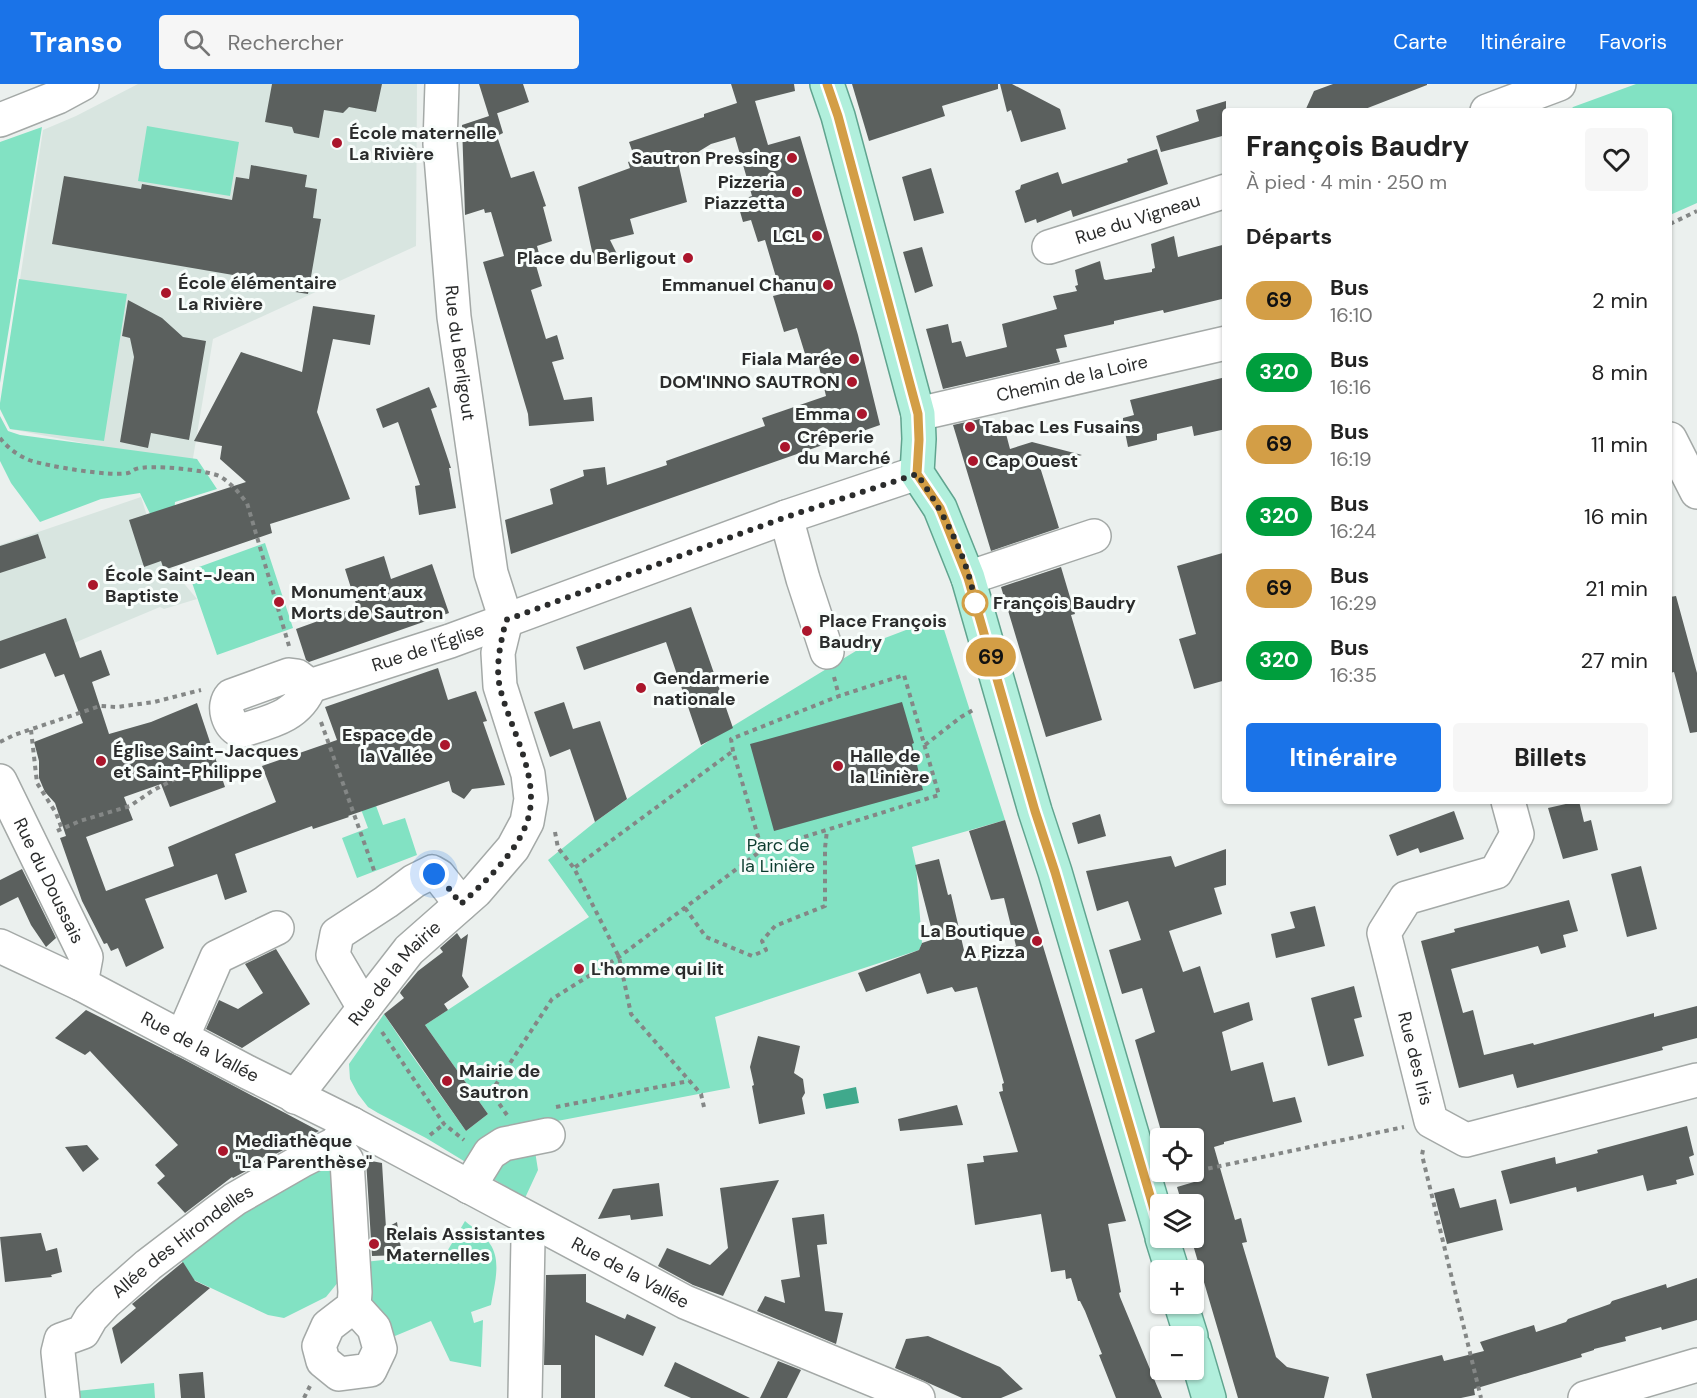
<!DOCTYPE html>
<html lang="fr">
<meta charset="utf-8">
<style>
:root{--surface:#fff;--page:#f6f6f6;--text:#222;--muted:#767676;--accent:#1a73e8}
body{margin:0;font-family:"DM Sans",sans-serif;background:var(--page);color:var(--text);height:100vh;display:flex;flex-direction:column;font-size:22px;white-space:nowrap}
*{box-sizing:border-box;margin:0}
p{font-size:20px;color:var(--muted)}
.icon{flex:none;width:33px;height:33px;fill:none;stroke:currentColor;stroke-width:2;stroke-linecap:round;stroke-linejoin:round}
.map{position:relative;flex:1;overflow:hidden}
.details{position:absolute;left:1222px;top:24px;width:450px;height:696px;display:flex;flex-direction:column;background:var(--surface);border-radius:6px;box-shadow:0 2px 4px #0004}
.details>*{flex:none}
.badge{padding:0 12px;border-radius:20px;font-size:21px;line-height:39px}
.tools{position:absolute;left:1150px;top:1044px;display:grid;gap:12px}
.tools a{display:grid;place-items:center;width:54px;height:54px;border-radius:6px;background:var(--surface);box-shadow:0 2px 4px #0004;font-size:30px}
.you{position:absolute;width:30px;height:30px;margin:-15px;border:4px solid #fff;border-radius:50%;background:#1a73e8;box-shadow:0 0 0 9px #1a73e833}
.map>.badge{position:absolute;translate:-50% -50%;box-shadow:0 0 0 3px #fff}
h2{padding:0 24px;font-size:22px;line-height:54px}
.round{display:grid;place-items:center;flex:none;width:63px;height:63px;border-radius:6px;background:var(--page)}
.head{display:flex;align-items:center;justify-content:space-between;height:102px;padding:0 24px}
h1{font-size:28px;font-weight:800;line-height:45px}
.action{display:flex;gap:12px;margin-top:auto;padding:12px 24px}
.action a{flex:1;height:69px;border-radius:6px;background:var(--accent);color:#fff;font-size:24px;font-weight:800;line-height:69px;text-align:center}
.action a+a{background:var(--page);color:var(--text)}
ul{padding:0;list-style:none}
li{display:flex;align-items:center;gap:18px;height:72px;padding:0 24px}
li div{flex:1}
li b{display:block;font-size:22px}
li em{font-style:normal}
li .badge{min-width:66px;font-weight:700;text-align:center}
header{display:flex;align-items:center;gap:36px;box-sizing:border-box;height:84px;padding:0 30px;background:var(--accent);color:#fff}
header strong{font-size:28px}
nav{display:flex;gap:33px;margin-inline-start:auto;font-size:21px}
.search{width:420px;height:54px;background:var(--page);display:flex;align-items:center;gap:15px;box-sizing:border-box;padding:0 21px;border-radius:6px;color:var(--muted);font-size:22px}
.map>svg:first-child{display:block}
</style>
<header>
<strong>Transo</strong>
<div class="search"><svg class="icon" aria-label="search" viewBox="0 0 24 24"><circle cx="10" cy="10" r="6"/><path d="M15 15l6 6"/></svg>Rechercher</div>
<nav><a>Carte</a><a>Itinéraire</a><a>Favoris</a></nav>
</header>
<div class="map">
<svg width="1697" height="1314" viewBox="0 0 1697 1314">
<rect width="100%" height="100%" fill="#ebf0ee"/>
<path fill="#d8e5e0" d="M138,0h279l-1,162 -203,93 -21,125 -182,-35 -10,-20 43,-279 33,-14z
M141,413l23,73 7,-2 26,31 -33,10 -4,-2 -86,36 -74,26v-124z"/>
<path fill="#82e2c3" d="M1636,0h61v119l-27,12v-104h-100l3,-4z
M147,42l92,16 -9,54 -92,-15z
M42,43l-42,256v-241z
M19,195l108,15 -23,147 -94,-12 -10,-20v-6z
M0,332l8,15 12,4 177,24 20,30 -42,13 -1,13 -21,5 -13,-27 -39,6 -61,23 -29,-39 -11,-22z
M265,459l28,85 -76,27 -29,-84z
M940,533l65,203 -93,27 4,18 6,78 -3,7 -204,67 15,71 -199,38 7,44 -13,28 -99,-60 -48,-25 -10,-6 -10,-13 -8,-15 -1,-15 35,-50 22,33 60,84 22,-17 -63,-89 164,-108 -41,-57 47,-38 115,-82 154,-94z
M353,658l30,83 22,-7 12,37 -60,23 -15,-40 26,-10 -30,-80z
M312,1081l28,3 -1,113 -13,16 -42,21 -16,-3 -74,-35 -15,-23z
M465,1137c8,7 20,14 25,23 12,17 4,42 1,61l-20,7 3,11 9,-3 -2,47 -31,-6 -19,-40 -36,15 -16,-18 -8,-21 -7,-35c26,-2 51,-7 76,-11l5,4z
M154,1299l1,15h-77l-1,-7z"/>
<path fill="#40a98c" d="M856,1003l3,16 -33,6 -3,-15z"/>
<path fill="#5b605e" d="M272,0h110l-6,28 -27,-5 -6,6 -19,-3 -5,28 -25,-5 -2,-6 -27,-5z
M479,0h44l6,18 -37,13 5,-2 6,20 -6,3 14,42 23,-7 12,35 -3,1 9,34 -15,5 4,15 -6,1 7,24 -11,4 15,49 11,-4 7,24 -12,3 12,38 28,-3 2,24 -65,5 -1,-12 -45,-152 21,-6 -13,-44 -6,1 -1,-4 -19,6 -3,-90 27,-9z
M731,0h63l1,7 -40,10 13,44 32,-9 58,199 22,90 -369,129 -6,-34 48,-16 -3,-15 34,-13 -1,-6 22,-3 2,18 60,-20 -1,-4 99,-35 -3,-8 64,-22 -10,-42 -10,3 -9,-29 -13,4 -11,-36 8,-2 -16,-54 -7,2 -7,-22 -8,2 -6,-21 15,-5 -17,-59 -24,7 -18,11v2l-15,5 9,40 -57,17 4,15 -24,6 9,18 -24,7 -17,-78 52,-19 -2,-6 7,-3 -6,-17 75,-25v-3l33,-11z
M852,0h146v5l-56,17 3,10 -76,25z
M1000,0h12l48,25 6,20 -45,13 -10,-32 -4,2z
M1333,0h94v1l-67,26h-55l9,-20z
M1226,17v34l-65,17 -5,-16 43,-15 -3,-11z
M1157,65l11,35 -95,33 -2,-7 -34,13 -1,-4 -11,4 -10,-32 5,-2 1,-4 37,-13 4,12 66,-22 -1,-3z
M251,81l56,10 -2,12 12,2 -4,29 8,1 -13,75 -70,-11 1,-7 -187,-32 12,-68 77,13 1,-5 90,16 4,-23 13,2z
M931,84l13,45 -30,8 -12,-44z
M1174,152l4,21 48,-13v54l-62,15 -1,-3 -49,11v3l-50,11 3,12 -11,2 4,13 -117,27 -17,-60 22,-5 4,19 9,-2 5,16 41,-10 -5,-23 55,-15 -4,-13 24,-5 -2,-5 3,-1 -3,-15 25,-9 4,18 2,1 46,-8v-3l3,-1 -4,-24z
M922,163l11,39 -18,7 -12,-41z
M128,216l34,18 21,19 23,4 -17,99 -38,-7 -3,15 -28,-6 14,-85 -4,-19 -8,-2z
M313,222l62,9 -5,30 -37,-6 -16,73 33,87 -80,25 2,9 -108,37 -3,-9 -17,6 -15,-47 117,-38 -26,-23 2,-13 -28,-5 47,-89 61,20z
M1226,293v52l-32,7 -2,-10 -35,8v6l-29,7 -5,-25v-4l11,-3 -4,-15z
M429,303l8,20 -6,2 20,59h-2l7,40 -37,7 -4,-29 5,-1 -22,-63 -15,6 -7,-19z
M984,334l5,16 16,-4 5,19 22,-7 50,13 -42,12 19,61 -68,23 -38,-126z
M38,450l8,24 -46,15v-27z
M1226,468v128l-32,9 -15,-50 17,-5 -19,-68z
M384,472l7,23 41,-15 17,49 -140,49 -3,-2 -10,-31 61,-22 -12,-38z
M1061,483l14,47 -4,1 31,105 -56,17 -45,-150z
M1676,512l21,77v59l-7,1 -16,-61 -4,1v-76z
M691,523l42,121 -32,17 -35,-103 -82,28 -8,-23z
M66,534l14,40 21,-8 9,25 -18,7 17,52 42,-12 46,-19 28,84 -55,20 -9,-23 -37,13 9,23 -47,17 20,54 68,-25 -6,-19 108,-45 -14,-36 75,-26 -12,-33 113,-39 10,32 28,-9 11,30 -4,1 22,63 -33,4 -8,10 -12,-7 -3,-11 -101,35 1,1 -36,12 -1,-3 -77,28 12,38 -22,8 -8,-26 -72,25 19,49 -38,19 -8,-19 -7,3 -4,-8 -3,1 -22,-43 -22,-63 6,-2 -11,-33 -10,-11 -6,-14v-17l-5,-19 49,-19 -19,-49 -9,3 -10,-24 -45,16v-28z
M564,618l9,27 27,-8 27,78 -32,23 -25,-73 -20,8 -16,-45z
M902,618l12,41 -2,1 11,46 -149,41 -24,-87z
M1579,717l5,21 7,-2 7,30 -35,9 -15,-51z
M1454,727l10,28 -44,14 -2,-5 -21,8 -8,-21z
M1100,730l6,22 -28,8 -6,-21z
M1005,736l121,401 -18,3 13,68 -2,1 1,4 42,101h-46l-17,-43 3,-1 -17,-43 -5,-10h-2l-7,-23 -5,1 -1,-9 -14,2 -10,-58 -66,11 -8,-61 17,-2 -1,-6 35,-4 -19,-60 4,-1 -1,-7 2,-1 -27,-96 -22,5 -3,-5 -25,7 -7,-21 -54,19 -8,-19 61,-23 3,-7 12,-4 -19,-74 24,-6 9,36 3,-1 15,65 50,-13 -12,-48 -13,2 -22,-69z
M1226,765v36l-12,3 8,26 -53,17 14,41 17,-6 14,47 35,-11 4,18 -31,12 9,39 32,-9 10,40 22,-5 7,25 -78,20v2l-10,3 21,73 6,-2 6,24 -5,1 34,114 11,10 42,10 -5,21h-86l-47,-160h3v-34h-12l-5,-17 17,-5v-44h-31l-28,-98 20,-8 -13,-44 -20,6 -13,-44 32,-10 -13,-39 -31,10 -11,-40 85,-15 4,11z
M1641,782l16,63 -30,8 -16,-63z
M22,785l34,69 -10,9 -15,-22 -13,-28 -18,9v-26z
M1569,816l9,31 -15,4 3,12 -25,7 -3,-8 -87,23 12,44 10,-3 11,45 49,-12 1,2 120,-32v4l43,-11v32l-35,9 1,3 -146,38 -4,-14 -54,14 -38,-147 34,-9 -1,-3z
M1315,822l10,40 -49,12 -5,-24 24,-6 -5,-16z
M457,849l4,6 7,-5 -6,42 7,11 -25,17 4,6 -23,15 63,89 -22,17 -82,-117 20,-16 -4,-5 1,-2 17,-20 25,-19 -3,-4z
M276,865l34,55 -68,44 -36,-19 13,-29 19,9 25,-16 -18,-29z
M1354,902l8,31 -8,2 10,37 -36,10 -17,-68z
M86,926l97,49 136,72 -47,25 -5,-2 -21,17 -13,7 -1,-1 -47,36 -28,-30 8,-7 -10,-11 23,-20 -88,-94 -5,4 -30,-17z
M758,952l42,10 -6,27 9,6 2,14 -3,5 3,16 -46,10 -7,-38 2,-1 -4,-18z
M957,1021l6,20 -63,6 -2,-12z
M1687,1042l7,29 -5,2 5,18 -18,5 1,4 -30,7 -4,-16 -66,17 -1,-5 -66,17 -9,-33 54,-14 1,7 42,-11 -1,-3z
M87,1061l12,14 -16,13 -18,-25z
M366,1076l16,3 4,65 11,-6 5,33 -30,1z
M779,1096l-56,116 -30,-11 -35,-19 9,-18 43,17 18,-17 -8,-60z
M659,1099l4,33 -32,4 -1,-5 -32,4 15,-30z
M1454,1104l6,20 36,-9 7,31 -56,14 -13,-51z
M824,1130l3,30 -10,1 8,66 18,2 -7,31 -79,-33 8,-15 20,7 -4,-23 19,-3 -8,-59z
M41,1149l5,18 11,-3 5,24 -11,3 1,2 -47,5 -5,-45z
M183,1178l12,19 15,7 -89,76 -9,-36 24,-20 -4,-4z
M586,1190v28l39,17 2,-5 29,13 -13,29 -48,-21v63h-34v-33h-17l2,-90z
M1697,1194v42l-35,10 -1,-3 -36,10 1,4 -32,8v1l-13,4 1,3 -108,32 1,6 -14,3h-89l-6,-24 76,-19 2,6 40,-10 -4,-9 54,-17 2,7 30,-10 2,-3 42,-15 2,-3 54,-17 1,4z
M928,1252l72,31 23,22 -22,9h-39l-67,-30 11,-29z
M778,1277l23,9 -14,28h-27z
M675,1278l75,36h-59l-27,-12z
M203,1288l2,26h-24l-2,-24z"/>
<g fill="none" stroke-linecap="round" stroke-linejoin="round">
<g stroke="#a4a9a7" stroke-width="36">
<g id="minor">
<path id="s1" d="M442,0l-2,60 14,173 37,256 15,47"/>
<path d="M1487,27l72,-27"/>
<path d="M0,36l58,-23 24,-13"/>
<path id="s2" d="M1049,163l177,-56"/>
<path id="s3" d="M918,330l308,-71"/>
<path d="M1670,355l27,53"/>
<path d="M786,433l17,62 24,73"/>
<path d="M968,494l126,-42"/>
<path d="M289,591l8,1 13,10c-12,31 -41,36 -70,45 -12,-6 -18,-25 -9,-35z"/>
<path id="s4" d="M310,602l140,-45 336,-124 131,-44"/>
<path id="s5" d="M0,697l86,176 -5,27"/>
<path id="s6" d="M1508,717l9,33 -21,38 -90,26 -22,35 47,188 35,19 231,-60"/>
<path id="s7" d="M0,862l81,38 166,88 105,52 333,178 233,96"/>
<path d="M364,924l-31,-53 4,-21 49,-32 28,-21 18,-9 7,4 22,28"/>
<path d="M182,954l35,-81 60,-29"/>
<path id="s8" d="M295,1013l114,-147 67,-59 37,-43 14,-26 4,-23 -3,-25 -28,-88 -2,-33 8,-33"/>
<path d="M335,1060l12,17 8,131 -1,14 -26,20 -9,20 4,15 16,13 31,-4 10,-21 -6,-21 -20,-22"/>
<path d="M469,1103l21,-34 14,-9 44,-9"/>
<path id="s9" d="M63,1314l-5,-46 3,-12 22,-8 8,-14 15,-16 42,-37 68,-52 19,-14 68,-39 32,-16 17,-20"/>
<path d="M525,1314l3,-159 2,-18"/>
<path d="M1585,1314l112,-33"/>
</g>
</g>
<g stroke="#60a48f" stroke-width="36">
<path id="major" d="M827,0l11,32 80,298 1,25 -2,34 23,35 28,70 67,233 20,61 106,361
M1162,1154l10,32
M1181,1220l10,32
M1194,1263l15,51"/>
</g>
<path stroke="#848786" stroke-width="4" stroke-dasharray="4.5 4.5" stroke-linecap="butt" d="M1670,140l27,-13
M0,354c8,10 17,17 29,22 16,6 83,17 99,13 4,-1 4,-3 8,-4 13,-5 74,1 85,8 11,7 18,16 26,26l42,143
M834,593l5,19
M321,638l54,151
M31,646l6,53 19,30 6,16
M0,658l14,-7 86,-29 17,1 37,-5 47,-12
M925,661l36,-28 14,-8
M57,747l23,-10 50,-15 22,-15 61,-32 8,-8
M555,748l3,16 16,20
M685,824l21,29 46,19 14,-6 -4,-9 13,-15 50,-20v-58l2,-18
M382,948l62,92 20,16
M556,1023l133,-26
M704,1023l-3,-13 -70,-80 -12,-57 -45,-89 159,-117
M507,1031l-16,-23 61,-93 67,-42 143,-107 177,-55 -35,-120 -65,21 -108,43 2,12 29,99
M430,1051l14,-11
M1423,1066l-1,5 59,243
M1173,1092l231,-49
M304,1314l6,-12"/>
<use href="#minor" stroke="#fff" stroke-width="33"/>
<use href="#major" stroke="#b1efdc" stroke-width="33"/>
</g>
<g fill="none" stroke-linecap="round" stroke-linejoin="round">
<g stroke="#fff" stroke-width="14">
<path id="line" d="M827,0l11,32 80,298 1,26 -2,34 23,34 28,70 67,233 20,61 106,361"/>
</g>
<use href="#line" stroke="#d39e46" stroke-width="9"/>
<path stroke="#2b2c2c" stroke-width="6" stroke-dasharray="0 10.8" d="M434,790l5,2 22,28c23,-21 56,-52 66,-82 15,-43 -17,-93 -27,-134 -5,-23 1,-46 6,-68l280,-103 131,-43c26,38 51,83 58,129"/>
</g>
<g fill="#ab162c" stroke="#f8fdfb" stroke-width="2">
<circle cx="337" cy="59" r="6"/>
<circle cx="792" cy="74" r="6"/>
<circle cx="797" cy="108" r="6"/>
<circle cx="817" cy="152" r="6"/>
<circle cx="688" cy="174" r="6"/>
<circle cx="828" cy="201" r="6"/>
<circle cx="166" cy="209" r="6"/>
<circle cx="854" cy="275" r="6"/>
<circle cx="852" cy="298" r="6"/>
<circle cx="862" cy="330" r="6"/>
<circle cx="970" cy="343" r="6"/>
<circle cx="785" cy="363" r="6"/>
<circle cx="973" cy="377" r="6"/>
<circle cx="93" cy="501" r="6"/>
<circle cx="279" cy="518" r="6"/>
<circle cx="807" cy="547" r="6"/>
<circle cx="641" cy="604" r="6"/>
<circle cx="445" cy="661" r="6"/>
<circle cx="101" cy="677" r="6"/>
<circle cx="838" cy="682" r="6"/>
<circle cx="1037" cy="857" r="6"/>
<circle cx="579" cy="885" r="6"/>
<circle cx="447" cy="997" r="6"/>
<circle cx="223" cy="1067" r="6"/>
<circle cx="374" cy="1160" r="6"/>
</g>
<circle fill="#fff" stroke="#d39e46" stroke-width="3" cx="975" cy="519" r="12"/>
<g text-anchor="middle" stroke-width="6" stroke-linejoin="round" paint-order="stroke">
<g font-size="18" font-weight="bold" fill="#2b2c2c" stroke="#f8fdfb" text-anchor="start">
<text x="349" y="55">École maternelle<tspan x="349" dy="21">La Rivière</tspan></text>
<text x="780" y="80" text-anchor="end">Sautron Pressing</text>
<text x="785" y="104" text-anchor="end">Pizzeria<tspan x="785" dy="21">Piazzetta</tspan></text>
<text x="805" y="158" text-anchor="end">LCL</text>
<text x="676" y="180" text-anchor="end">Place du Berligout</text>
<text x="178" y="205">École élémentaire<tspan x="178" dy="21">La Rivière</tspan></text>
<text x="816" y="207" text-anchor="end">Emmanuel Chanu</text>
<text x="842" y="281" text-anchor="end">Fiala Marée</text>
<text x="840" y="304" text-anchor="end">DOM'INNO SAUTRON</text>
<text x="850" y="336" text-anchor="end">Emma</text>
<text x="982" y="349">Tabac Les Fusains</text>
<text x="797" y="359">Crêperie<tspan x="797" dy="21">du Marché</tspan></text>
<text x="985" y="383">Cap Ouest</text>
<text x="105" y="497">École Saint-Jean<tspan x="105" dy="21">Baptiste</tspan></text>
<text x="291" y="514">Monument aux<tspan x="291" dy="21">Morts de Sautron</tspan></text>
<text x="819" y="543">Place François<tspan x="819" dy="21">Baudry</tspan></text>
<text x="653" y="600">Gendarmerie<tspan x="653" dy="21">nationale</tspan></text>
<text x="433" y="657" text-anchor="end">Espace de<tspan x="433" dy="21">la Vallée</tspan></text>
<text x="113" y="673">Église Saint-Jacques<tspan x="113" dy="21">et Saint-Philippe</tspan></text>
<text x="850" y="678">Halle de<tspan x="850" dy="21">la Linière</tspan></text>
<text x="1025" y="853" text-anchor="end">La Boutique<tspan x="1025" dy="21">A Pizza</tspan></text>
<text x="591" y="891">L'homme qui lit</text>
<text x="459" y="993">Mairie de<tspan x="459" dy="21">Sautron</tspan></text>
<text x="235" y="1063">Mediathèque<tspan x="235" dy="21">"La Parenthèse"</tspan></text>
<text x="386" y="1156">Relais Assistantes<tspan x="386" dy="21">Maternelles</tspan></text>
</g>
<g font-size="18" fill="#2b2c2c" stroke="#f8fdfb">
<text dy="6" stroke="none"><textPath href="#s2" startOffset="93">Rue du Vigneau</textPath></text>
<text dy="6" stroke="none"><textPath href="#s1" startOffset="270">Rue du Berligout</textPath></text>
<text dy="6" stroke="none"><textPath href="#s3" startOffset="158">Chemin de la Loire</textPath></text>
<text dy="6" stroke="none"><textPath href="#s4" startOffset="124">Rue de l'Église</textPath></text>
<text dy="6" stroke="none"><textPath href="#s5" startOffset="111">Rue du Doussais</textPath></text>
<text dy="6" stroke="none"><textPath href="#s8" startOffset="159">Rue de la Mairie</textPath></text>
<text dy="6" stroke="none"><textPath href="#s7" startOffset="224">Rue de la Vallée</textPath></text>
<text dy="6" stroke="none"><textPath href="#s6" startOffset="342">Rue des Iris</textPath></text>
<text dy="6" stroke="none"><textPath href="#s9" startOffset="218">Allée des Hirondelles</textPath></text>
<text dy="6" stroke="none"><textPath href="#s7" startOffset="710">Rue de la Vallée</textPath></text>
</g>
<g font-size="18" font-weight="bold" fill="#2b2c2c" stroke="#f8fdfb" text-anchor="start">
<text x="993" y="525">François Baudry</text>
</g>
<g font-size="18" fill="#0b3b2e" stroke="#f8fdfb">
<text x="778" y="767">Parc de<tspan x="778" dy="21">la Linière</tspan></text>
</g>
</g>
</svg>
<div class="tools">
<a><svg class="icon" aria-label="locate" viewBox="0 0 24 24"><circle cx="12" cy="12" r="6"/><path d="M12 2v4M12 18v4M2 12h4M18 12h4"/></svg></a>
<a><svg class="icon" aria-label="layers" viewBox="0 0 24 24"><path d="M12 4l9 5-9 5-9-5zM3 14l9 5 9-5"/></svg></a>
<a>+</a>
<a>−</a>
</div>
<div class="you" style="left:434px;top:790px"></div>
<b class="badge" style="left:991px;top:573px;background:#d39e46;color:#111">69</b>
<section class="details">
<div class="head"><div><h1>François Baudry</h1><p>À pied · 4 min · 250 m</p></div><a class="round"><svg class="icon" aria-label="heart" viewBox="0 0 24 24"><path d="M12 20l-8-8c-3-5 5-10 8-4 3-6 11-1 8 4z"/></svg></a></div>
<h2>Départs</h2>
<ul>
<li><span class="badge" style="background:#d39e46;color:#111">69</span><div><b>Bus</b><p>16:10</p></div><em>2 min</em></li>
<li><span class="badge" style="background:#009e3d;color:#fff">320</span><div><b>Bus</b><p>16:16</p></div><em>8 min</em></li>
<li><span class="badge" style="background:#d39e46;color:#111">69</span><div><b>Bus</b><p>16:19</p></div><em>11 min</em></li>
<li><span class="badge" style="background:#009e3d;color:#fff">320</span><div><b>Bus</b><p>16:24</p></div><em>16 min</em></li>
<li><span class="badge" style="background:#d39e46;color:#111">69</span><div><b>Bus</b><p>16:29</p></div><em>21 min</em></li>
<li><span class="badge" style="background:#009e3d;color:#fff">320</span><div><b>Bus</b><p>16:35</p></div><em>27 min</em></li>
</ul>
<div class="action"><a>Itinéraire</a><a>Billets</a></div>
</section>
</div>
